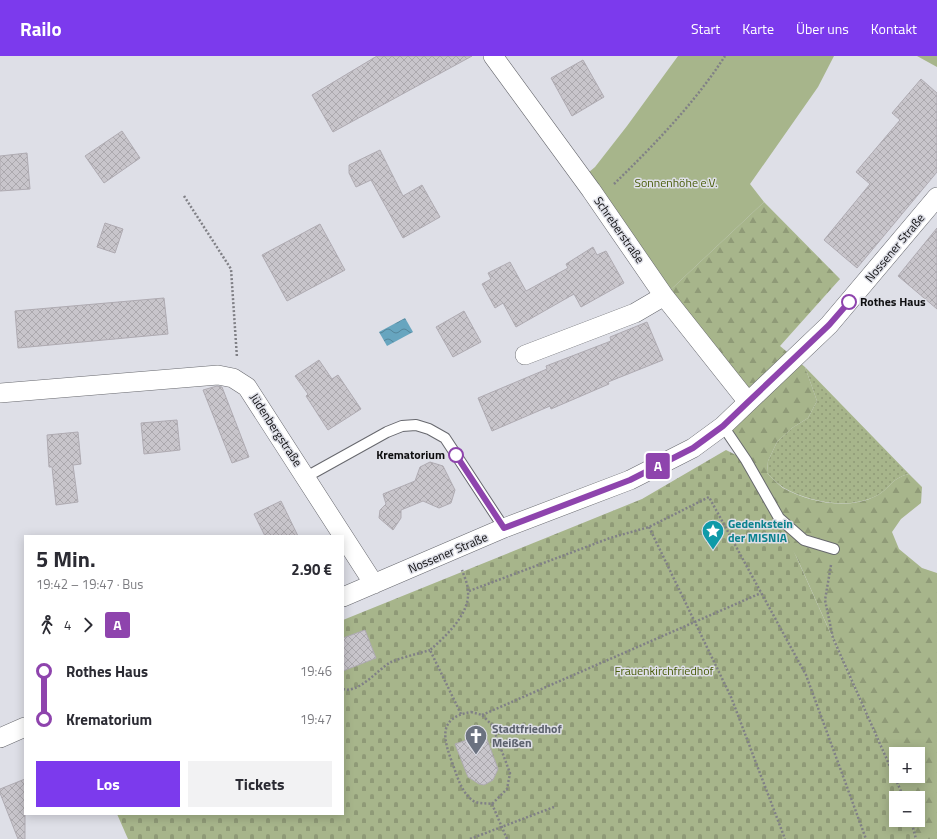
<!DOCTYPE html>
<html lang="de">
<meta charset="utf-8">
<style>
:root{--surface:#fff;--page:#f2f2f3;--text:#2b2b33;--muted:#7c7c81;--accent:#7c3aed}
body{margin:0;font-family:"Titillium Web",sans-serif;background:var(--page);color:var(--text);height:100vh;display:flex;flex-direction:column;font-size:15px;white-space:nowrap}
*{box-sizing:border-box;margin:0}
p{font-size:13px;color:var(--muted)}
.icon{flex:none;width:22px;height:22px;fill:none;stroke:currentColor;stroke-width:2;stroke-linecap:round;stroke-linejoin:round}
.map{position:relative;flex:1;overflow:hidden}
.drawer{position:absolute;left:24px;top:479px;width:320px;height:280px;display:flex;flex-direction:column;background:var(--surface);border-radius:0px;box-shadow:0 2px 10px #0003}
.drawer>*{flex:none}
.badge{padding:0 8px;border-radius:3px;font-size:14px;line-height:26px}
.buttons{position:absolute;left:889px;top:691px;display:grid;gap:8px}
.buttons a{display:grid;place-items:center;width:36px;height:36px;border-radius:0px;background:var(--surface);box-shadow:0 2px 10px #0003;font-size:20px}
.map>.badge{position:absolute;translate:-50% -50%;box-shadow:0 0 0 2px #fff}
.legs{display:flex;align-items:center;gap:6px;height:44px;padding:0 12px;font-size:13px}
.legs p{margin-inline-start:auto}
.head{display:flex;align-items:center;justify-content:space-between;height:68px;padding:0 12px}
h1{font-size:22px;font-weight:700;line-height:30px}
.primary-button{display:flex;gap:8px;margin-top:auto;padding:8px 12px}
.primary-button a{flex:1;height:46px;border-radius:0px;background:var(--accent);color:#fff;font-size:16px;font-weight:700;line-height:46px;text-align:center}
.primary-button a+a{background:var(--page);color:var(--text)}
ul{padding:0 12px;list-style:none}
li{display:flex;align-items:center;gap:14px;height:48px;font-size:15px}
li i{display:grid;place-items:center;width:6px;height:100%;margin:0 5px;background:currentColor}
li i::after{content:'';width:10px;height:10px;margin:-5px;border:3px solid;border-radius:50%;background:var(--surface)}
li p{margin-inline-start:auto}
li:first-child i{background:linear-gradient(#0000 50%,currentColor 0)}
li:last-child i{background:linear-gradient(currentColor 50%,#0000 0)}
header{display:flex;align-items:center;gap:24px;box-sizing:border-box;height:56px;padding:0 20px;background:var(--accent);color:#fff}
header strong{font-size:19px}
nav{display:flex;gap:22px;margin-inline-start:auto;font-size:14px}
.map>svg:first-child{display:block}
</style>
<header>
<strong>Railo</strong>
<nav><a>Start</a><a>Karte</a><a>Über uns</a><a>Kontakt</a></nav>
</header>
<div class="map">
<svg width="937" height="783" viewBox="0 0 937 783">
<defs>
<pattern id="grass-dots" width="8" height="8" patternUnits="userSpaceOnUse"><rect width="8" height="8" fill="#a7b58b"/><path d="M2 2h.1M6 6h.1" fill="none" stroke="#8f9a77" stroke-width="1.8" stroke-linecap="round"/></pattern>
<pattern id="forest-firs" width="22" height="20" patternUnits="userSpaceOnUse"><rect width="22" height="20" fill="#a7b58b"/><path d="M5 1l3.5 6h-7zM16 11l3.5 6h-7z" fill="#8f9a77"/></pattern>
<pattern id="cemetery-stones" width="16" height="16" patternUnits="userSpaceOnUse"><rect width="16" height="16" fill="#a7b58b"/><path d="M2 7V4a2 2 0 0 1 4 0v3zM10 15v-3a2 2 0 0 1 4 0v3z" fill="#8f9a77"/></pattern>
<pattern id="water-waves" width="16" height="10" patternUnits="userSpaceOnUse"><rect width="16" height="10" fill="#67a5bf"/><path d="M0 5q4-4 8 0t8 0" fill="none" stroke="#53859a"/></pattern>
<pattern id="building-cross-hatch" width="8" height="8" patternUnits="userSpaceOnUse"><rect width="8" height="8" fill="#c8c5cb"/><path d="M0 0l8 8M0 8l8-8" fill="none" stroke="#aba8ad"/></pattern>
</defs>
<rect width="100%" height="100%" fill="#dedfe7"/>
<path fill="url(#grass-dots)" d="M805,311l104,107c-18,4 -19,15 -33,22 -28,14 -66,6 -92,-8 -6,-4 -12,-10 -17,-15l1,-12 9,-19 15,-14 16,-10 9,-17z"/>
<path fill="url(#forest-firs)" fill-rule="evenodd" d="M764,146l76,77 -60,67 25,21 12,34 -9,17 -16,10 -15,14 -9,19 -1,12c5,5 11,11 16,15 27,15 66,22 93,8 14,-7 15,-18 33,-22l13,13 -1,16 -20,16 -9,13 7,17 23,19 15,5v266h-21l-5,-19h7v-22h-14l-107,-240 -74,-132 25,-24 -84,-106zM896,698h22v22h-22z"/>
<path fill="url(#cemetery-stones)" d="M726,394l20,10 33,58 125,280h-8v22h15l5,19h-788l-11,-25h226v-194l299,-121z"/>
<path fill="#a7b58b" d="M678,0h156l-16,31 -68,97 14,18 -100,94 -82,-118 13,-11 32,-41z
M917,0h20v11z"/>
<path fill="url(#water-waves)" d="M405,262l8,14 -26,14 -8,-14z"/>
<path fill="url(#building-cross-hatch)" stroke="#afabb2" d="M377,0h95l-139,76 -21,-37z
M583,4l21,37 -32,19 -21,-38z
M921,23l16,14v79l-80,96 -33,-28 46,-56 -14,-12 44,-52 -8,-7z
M122,75l18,27 -36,25 -19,-27z
M380,94l23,46 19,-11 18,32 -37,21 -32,-58 -15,7 -7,-14v-8z
M27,97l3,36 -30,2v-35z
M105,167l18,6 -8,24 -18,-6z
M320,168l25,46 -58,31 -25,-46z
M937,172v81l-39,-33z
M593,191l4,8 9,-4 18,32 -43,24 -7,-13 -58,33 -13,-24 -8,5 -13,-24 9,-5 -3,-6 22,-11 16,29 42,-23 -2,-4z
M164,242l4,36 -150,14 -3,-37z
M464,255l17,31 -28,15 -17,-30z
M647,266l16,38 -55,22 1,2 -58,25 -1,-3 -58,25 -14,-33 69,-29 -1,-3 65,-25 -1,-4z
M319,304l13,19 6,-4 23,34 -33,21 -22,-34 2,-2 -13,-18z
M217,330l5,1 27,70 -17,6 -29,-73z
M177,364l3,30 -36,4 -3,-31z
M78,376l3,32 -8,1 5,37 -22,3 -4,-38h-3l-2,-32z
M430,406l13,4 12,24 -4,13 -12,5 -16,-7 -22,9v8l-8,12 -14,-12 1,-8 6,-6 -3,-10 32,-13 5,-14z
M281,445l17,35h-33l-11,-22z
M365,574l11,28 -33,13v-33z
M485,678l13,35 -5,11 -9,5 -5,-1 -11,-7 -13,-33z
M25,723v60h-7l-18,-46v-4z"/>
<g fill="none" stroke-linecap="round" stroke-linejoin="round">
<g stroke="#67686e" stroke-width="12">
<path id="service" d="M723,370l23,34 33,58 25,22 30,9
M306,421l81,-45 15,-6 14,-1 13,4 16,9 59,90"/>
</g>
<g stroke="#67686e" stroke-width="20">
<path id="minor" d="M493,0l98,134 73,106 84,106
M525,299l110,-42 29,-17
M0,337l218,-18 15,3 14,9 127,197
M343,541l161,-69 126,-48 63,-32 30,-22 106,-101 108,-128
M0,682l25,-11"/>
</g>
<path stroke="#808086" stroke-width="2.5" stroke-dasharray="2 2" stroke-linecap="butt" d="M614,128c40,-39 80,-80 111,-128
M184,140l47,73 6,89
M649,471l82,170 54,142
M831,509l-6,35 8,38 71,160
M469,535l141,-53 39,-11 60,-30 97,178 60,164
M343,633c16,5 35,-20 48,-27 12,-5 26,-8 39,-12
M471,656l11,3 10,10 18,48 -3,16 -15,15c-6,-1 -16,0 -20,-4 -11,-9 -14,-22 -19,-35 -9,-25 -17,-47 18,-53z
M461,658l-31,-64c16,-14 40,-36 38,-59 0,-7 -4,-15 -6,-21
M482,659l279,-122
M492,748l15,35
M911,764l5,19
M470,783l84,-32"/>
<use href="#service" stroke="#fff" stroke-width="10"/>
<use href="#minor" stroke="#fff" stroke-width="19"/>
</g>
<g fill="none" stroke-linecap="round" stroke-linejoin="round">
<g stroke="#fff" stroke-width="9">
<path id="line-1" d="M456,399l48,73 126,-48 63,-32 30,-22 25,-24 81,-77 20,-23"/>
</g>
<use href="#line-1" stroke="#8e44ad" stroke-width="6"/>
</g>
<defs>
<g id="sight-pin" transform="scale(1.15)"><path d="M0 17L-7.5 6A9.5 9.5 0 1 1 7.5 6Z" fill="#0f9aa8" stroke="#dedfe7"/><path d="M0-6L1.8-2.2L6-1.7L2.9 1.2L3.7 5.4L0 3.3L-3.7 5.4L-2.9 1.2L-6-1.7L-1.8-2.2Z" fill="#fff"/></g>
<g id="church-pin" transform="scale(1.15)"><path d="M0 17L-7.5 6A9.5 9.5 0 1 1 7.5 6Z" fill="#6b7280" stroke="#dedfe7"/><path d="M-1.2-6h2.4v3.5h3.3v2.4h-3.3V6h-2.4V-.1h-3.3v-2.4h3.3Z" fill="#fff"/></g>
</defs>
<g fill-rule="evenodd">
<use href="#sight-pin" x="713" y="475"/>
<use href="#church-pin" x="476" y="680"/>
</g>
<g fill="#fff" stroke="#8e44ad" stroke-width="2">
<circle cx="849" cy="246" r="7"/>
<circle cx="456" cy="399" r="7"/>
</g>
<g text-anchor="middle" stroke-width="3" stroke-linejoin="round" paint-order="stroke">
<g font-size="12" fill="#495c09" stroke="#dedfe7">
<text x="676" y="131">Sonnenhöhe e.V.</text>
<text x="664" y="619">Frauenkirchfriedhof</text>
</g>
<g font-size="12" fill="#0d0d0f" stroke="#dedfe7">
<text transform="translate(619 174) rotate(55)" y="4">Schreberstraße</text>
<text transform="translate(895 192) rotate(-50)" y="4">Nossener Straße</text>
<text transform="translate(276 374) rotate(57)" y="4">Jüdenbergstraße</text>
<text transform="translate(448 497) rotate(-23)" y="4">Nossener Straße</text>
</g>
<g font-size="12" font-weight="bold" fill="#0d0d0f" stroke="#dedfe7" text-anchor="start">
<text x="860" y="250">Rothes Haus</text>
<text x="445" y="403" text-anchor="end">Krematorium</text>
</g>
<g font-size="12" font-weight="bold" fill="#0d838f" stroke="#dedfe7" text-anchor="start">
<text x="728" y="472">Gedenkstein<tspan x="728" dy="14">der MISNIA</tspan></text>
</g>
<g font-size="12" font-weight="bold" fill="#5b616d" stroke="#dedfe7" text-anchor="start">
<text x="492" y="677">Stadtfriedhof<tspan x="492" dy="14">Meißen</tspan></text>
</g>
</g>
</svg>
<div class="buttons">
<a>+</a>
<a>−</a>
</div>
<b class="badge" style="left:658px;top:410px;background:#8e44ad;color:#fff">A</b>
<section class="drawer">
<div class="head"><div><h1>5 Min.</h1><p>19:42 – 19:47 · Bus</p></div><b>2.90 €</b></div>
<div class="legs"><svg class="icon" aria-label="walk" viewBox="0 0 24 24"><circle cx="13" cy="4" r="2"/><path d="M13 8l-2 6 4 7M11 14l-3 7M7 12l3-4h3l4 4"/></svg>4<svg class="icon" aria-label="forward" viewBox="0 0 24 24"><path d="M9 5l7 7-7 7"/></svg><b class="badge" style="background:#8e44ad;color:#fff">A</b></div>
<ul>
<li><i style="color:#8e44ad"></i><b>Rothes Haus</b><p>19:46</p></li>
<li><i style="color:#8e44ad"></i><b>Krematorium</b><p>19:47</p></li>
</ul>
<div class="primary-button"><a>Los</a><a>Tickets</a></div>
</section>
</div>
